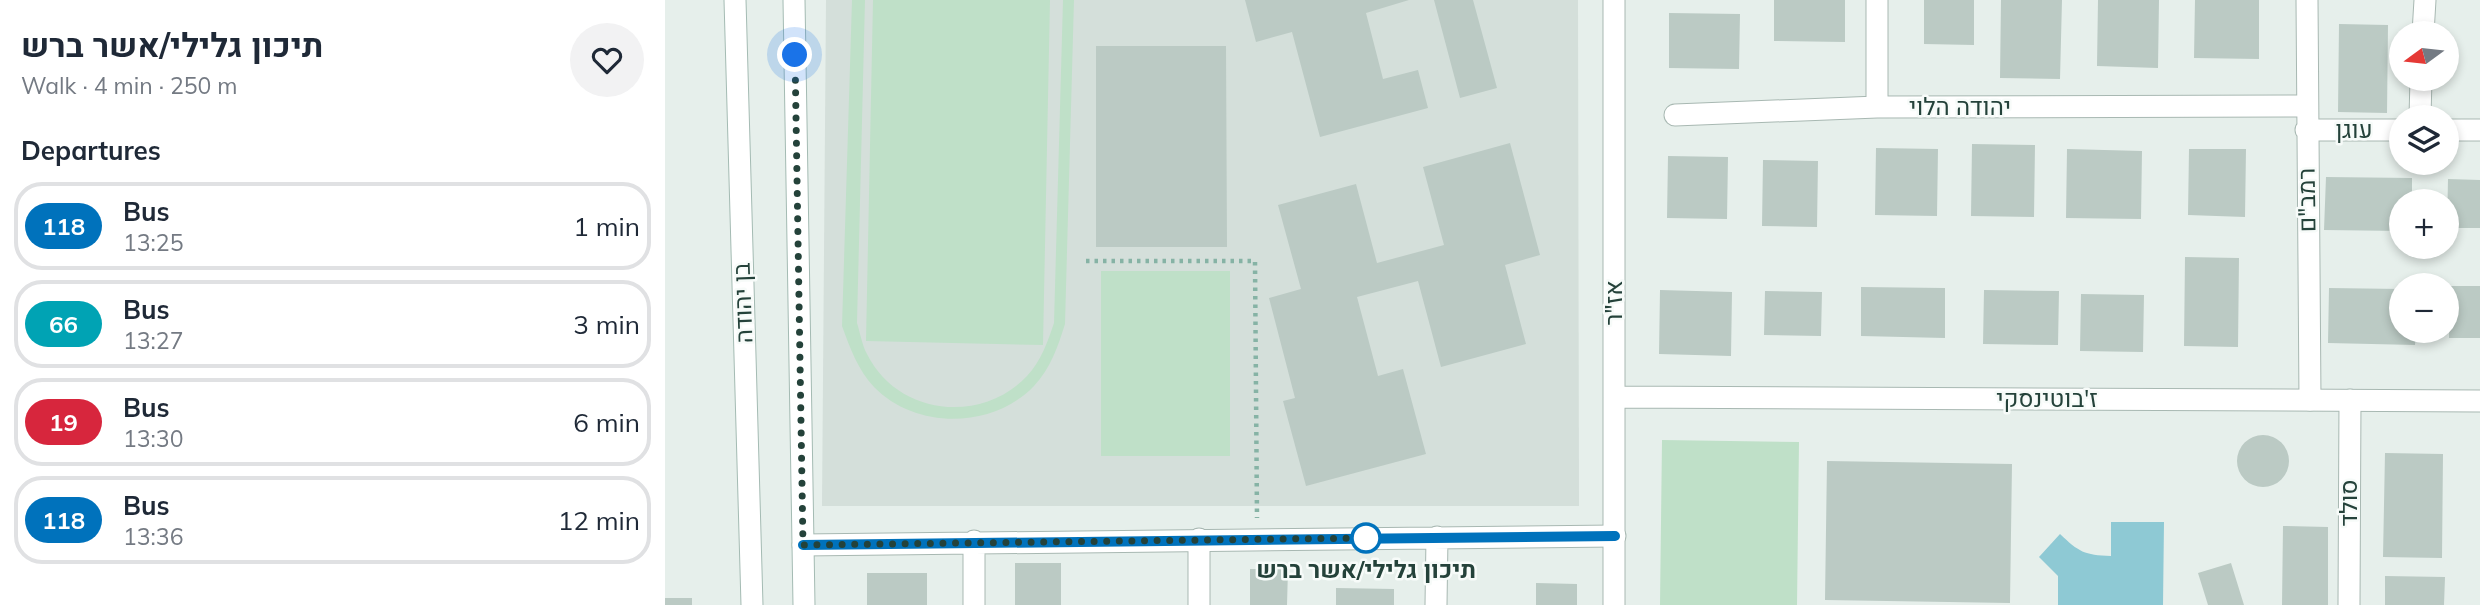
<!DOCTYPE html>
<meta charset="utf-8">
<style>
:root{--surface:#fff;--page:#f2f2f3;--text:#1f2937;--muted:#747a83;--line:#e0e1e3}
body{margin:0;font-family:Mulish,Heebo,sans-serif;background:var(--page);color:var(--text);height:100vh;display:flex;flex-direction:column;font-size:26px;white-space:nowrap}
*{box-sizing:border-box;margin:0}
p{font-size:23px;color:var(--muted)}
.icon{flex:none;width:38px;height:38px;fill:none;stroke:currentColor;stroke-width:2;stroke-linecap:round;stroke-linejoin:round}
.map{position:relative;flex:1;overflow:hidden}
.drawer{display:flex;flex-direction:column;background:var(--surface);width:665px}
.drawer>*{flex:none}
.badge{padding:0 14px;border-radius:23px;font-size:24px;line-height:46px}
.needle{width:46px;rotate:255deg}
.fabs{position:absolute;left:1724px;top:21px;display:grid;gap:14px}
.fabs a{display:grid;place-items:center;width:70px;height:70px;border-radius:50%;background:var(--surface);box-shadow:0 4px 10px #0003;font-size:35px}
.you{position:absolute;width:35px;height:35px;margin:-18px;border:5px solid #fff;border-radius:50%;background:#1a73e8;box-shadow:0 0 0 10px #1a73e833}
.map>.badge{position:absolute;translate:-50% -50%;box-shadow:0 0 0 4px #fff}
h2{padding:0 21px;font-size:26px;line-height:63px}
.round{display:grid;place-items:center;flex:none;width:74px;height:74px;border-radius:37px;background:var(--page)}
.overview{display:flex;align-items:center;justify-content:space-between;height:119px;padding:0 21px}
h1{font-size:33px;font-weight:700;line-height:52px}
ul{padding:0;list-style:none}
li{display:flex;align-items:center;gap:21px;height:88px;margin:0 14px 10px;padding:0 7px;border:4px solid var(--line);border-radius:28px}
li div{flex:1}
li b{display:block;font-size:26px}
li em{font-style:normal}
li .badge{min-width:77px;font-weight:700;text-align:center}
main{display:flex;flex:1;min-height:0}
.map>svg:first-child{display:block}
</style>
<main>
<section class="drawer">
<div class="overview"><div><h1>תיכון גלילי/אשר ברש</h1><p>Walk · 4 min · 250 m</p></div><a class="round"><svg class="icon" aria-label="heart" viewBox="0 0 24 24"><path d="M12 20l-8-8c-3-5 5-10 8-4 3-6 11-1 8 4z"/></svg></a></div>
<h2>Departures</h2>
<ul>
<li><span class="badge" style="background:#0072bc;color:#fff">118</span><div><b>Bus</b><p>13:25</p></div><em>1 min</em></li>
<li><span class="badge" style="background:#00a3b4;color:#fff">66</span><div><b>Bus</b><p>13:27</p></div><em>3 min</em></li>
<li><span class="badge" style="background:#d7263d;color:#fff">19</span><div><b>Bus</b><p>13:30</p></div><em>6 min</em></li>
<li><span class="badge" style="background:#0072bc;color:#fff">118</span><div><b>Bus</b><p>13:36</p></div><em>12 min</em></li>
</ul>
</section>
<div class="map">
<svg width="1815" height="605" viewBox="0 0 1815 605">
<rect width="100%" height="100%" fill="#e6efeb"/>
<path fill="#d4dfda" d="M161,0h752l1,506h-757z"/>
<path fill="#bfe0c8" d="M187,0h13l-8,323c3,9 5,22 10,31 30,61 114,71 160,22 14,-15 21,-35 27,-53l9,-323h11l-9,324c-7,22 -14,44 -31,62 -41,43 -118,44 -160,1 -16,-17 -24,-39 -32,-61z
M208,0h177l-7,345 -177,-4z
M436,271h129v185h-129z
M997,440l137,2 -2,163h-137z"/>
<path fill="#8ec9d4" d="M1446,522h53l-1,83h-105v-29l-19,-19 21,-23c19,18 24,21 51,22z"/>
<path fill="#bbcac4" d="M580,0h164l-43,13 17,66 35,-9 10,38 -108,29 -28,-105 -36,10z
M769,0h39l24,88 -37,10z
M1109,0h71v42l-71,-1z
M1259,0h50v45l-50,-1z
M1336,0h61l-2,79 -60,-1z
M1433,0h61l-1,68 -61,-2z
M1530,0h64v59l-65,-1z
M1004,13l71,1 -1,55 -70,-1z
M1674,24l49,1 -1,88 -49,-1z
M431,46h130l1,201h-131z
M845,143l30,112 -35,10 21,79 -85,23 -23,-86 -61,16 21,79 25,-7 23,85 -120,32 -23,-85 12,-3 -26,-100 32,-9 -23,-84 78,-21 21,79 67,-18 -21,-78z
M1307,144l63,1 -1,72 -63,-1z
M1211,148l62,1 -1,67 -62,-1z
M1402,149l75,2 -1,68 -75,-1z
M1524,149h57l-1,68 -57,-2z
M1003,156l60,1 -1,62 -60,-1z
M1098,160l55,1 -1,66 -55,-1z
M1661,177l86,1v23h-11v30l-77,-1z
M1783,179l32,1v48h-33z
M1520,257l54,1 -1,89 -54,-1z
M1785,286h30v52h-31z
M1196,287l84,1v50l-84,-2z
M1664,288l72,1v42h15l-1,14 -87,-2z
M995,290l72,2 -1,64 -72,-2z
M1319,290l75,1 -1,54 -75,-1z
M1100,291l57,1 -1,44 -57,-1z
M1416,294l63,1 -1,57 -63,-1z
M1572 461a26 26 0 1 1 52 0a26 26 0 1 1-52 0Z
M1720,453l58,1 -1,104 -59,-1z
M1162,461l185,3 -2,139 -185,-3z
M1618,526l45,1v78h-46z
M350,563h46v42h-46z
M1566,563l13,42h-36l-10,-32z
M585,569h38l-1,36h-37z
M202,573h60v32h-60z
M1720,576l60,1 -1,28h-59z
M871,583l41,1v21h-41z
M671,588l58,1v16h-58z
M0,598h27v7h-27z"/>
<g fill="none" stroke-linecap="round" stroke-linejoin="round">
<g stroke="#a8b8b2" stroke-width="23">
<path id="minor" d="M1212,0v107
M1642,0l3,400
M1758,33l2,-33
M1010,115l202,-8 429,-1
M1755,117l1,-38
M1641,130h95
M1782,130h33
M138,545l812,-9
M309,605v-64
M534,605v-66
M771,605l1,-68
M1684,605l1,-205"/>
</g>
<g stroke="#a8b8b2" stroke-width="23">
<path id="tertiary" d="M949,397l866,4
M949,605v-605"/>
</g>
<g stroke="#a4bbb3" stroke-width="23">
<path id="secondary" d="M70,0l17,605
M129,0l10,605"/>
</g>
<path stroke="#86b3a5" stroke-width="4.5" stroke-dasharray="3.5 5" stroke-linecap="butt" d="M421,261h169l2,257"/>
<use href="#minor" stroke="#fff" stroke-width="21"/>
<use href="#tertiary" stroke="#fff" stroke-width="21"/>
<use href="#secondary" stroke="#fff" stroke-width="21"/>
</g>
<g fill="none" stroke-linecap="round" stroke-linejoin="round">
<g stroke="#fff" stroke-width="16">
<path id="line" d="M138,545l812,-9"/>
</g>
<use href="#line" stroke="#0072bc" stroke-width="10"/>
<path stroke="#24423a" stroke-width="7" stroke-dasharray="0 12.6" d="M130,55l8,490 563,-7"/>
</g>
<circle fill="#fff" stroke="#0072bc" stroke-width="3.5" cx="701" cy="538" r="14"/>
<g text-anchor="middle" stroke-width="5" stroke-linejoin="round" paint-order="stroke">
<g font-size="24" fill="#24423a" stroke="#f7fbf9">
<text x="1295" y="115">יהודה הלוי</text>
<text x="1689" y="138">עוגן</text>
<text transform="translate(1642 200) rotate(-91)" y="8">רמב"ם</text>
<text transform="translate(78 303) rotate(-92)" y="8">בן יהודה</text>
<text transform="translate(949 303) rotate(-90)" y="8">אז"ר</text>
<text x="1382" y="407">ז'בוטינסקי</text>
<text transform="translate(1684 503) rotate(-90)" y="8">סולד</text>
</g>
<g font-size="24" font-weight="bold" fill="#24423a" stroke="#f7fbf9">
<text x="701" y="578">תיכון גלילי/אשר ברש</text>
</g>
</g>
</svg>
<div class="fabs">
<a><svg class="needle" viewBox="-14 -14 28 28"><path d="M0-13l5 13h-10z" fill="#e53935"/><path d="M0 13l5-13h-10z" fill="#747a83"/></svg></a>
<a><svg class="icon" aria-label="layers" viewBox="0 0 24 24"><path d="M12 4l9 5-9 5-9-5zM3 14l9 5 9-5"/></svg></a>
<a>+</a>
<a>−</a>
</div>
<div class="you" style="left:130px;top:55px"></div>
</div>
</main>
